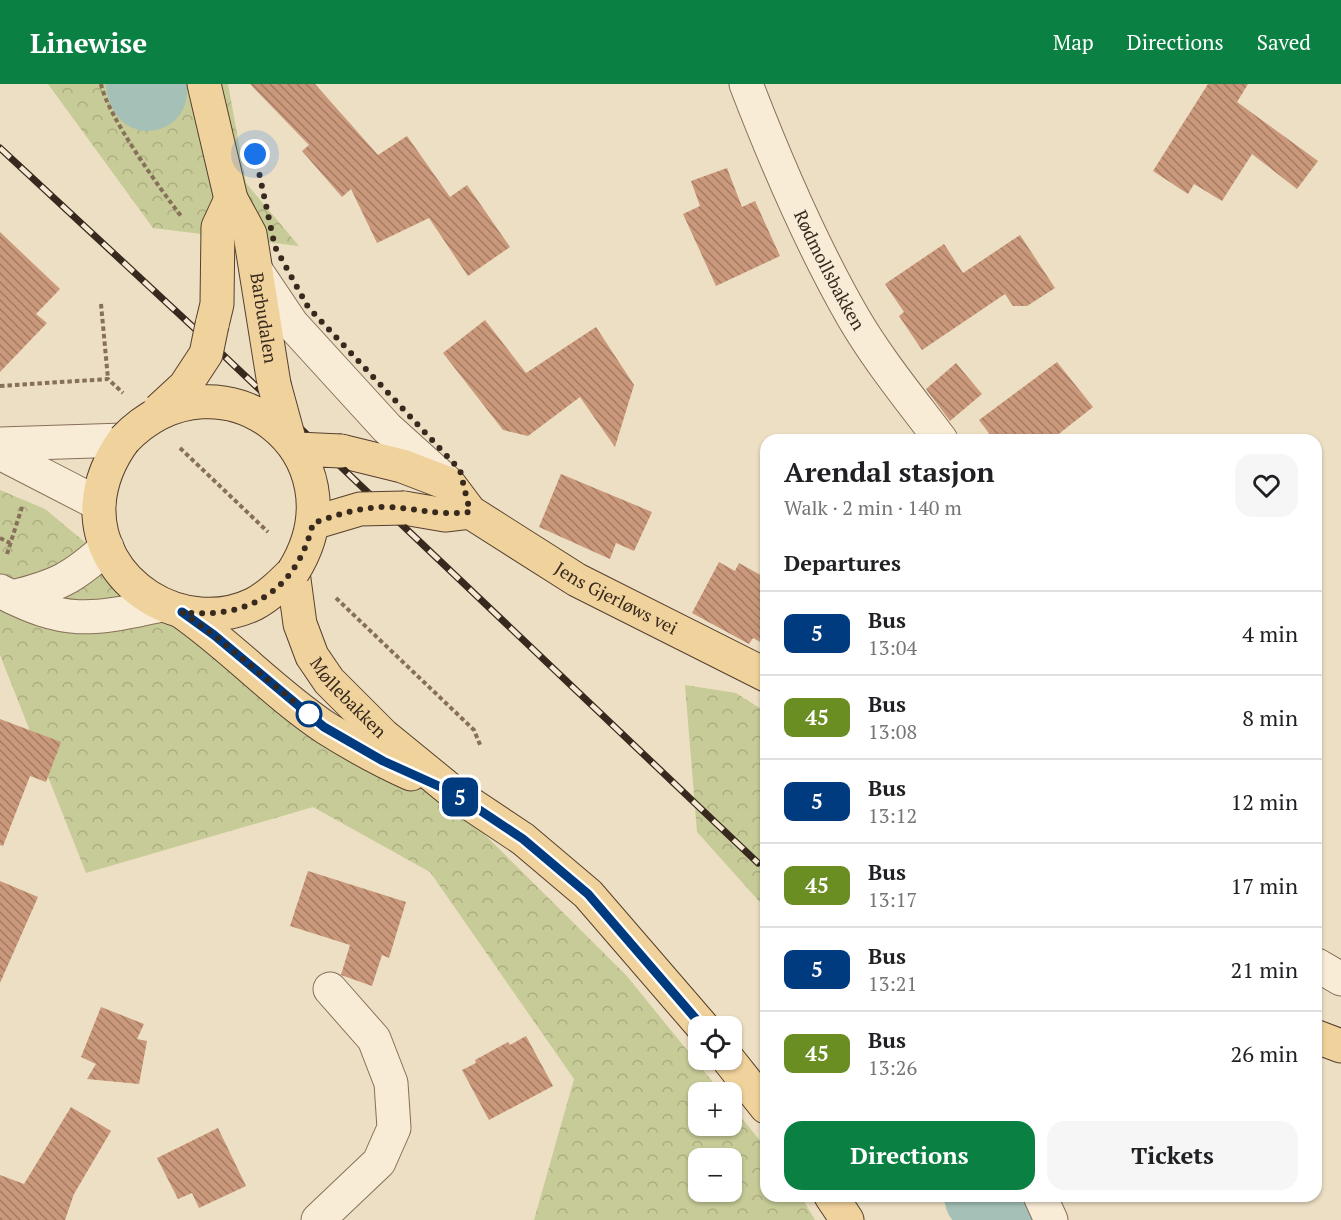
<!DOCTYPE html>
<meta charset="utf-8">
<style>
:root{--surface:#fff;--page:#f6f6f6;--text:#202124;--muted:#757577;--line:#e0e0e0;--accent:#0b8043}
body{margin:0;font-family:"PT Serif",serif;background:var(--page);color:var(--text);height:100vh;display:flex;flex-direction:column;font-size:22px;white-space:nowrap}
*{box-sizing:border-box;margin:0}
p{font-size:20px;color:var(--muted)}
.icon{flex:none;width:33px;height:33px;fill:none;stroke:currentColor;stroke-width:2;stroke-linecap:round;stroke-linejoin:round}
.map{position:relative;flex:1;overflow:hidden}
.panel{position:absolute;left:760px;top:350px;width:562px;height:768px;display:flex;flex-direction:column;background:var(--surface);border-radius:18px;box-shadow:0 2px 4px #0004}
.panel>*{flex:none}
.badge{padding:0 12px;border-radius:9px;font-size:21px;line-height:39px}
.tools{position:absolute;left:688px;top:932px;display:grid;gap:12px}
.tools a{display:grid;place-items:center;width:54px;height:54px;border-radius:12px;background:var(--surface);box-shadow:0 2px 4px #0004;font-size:30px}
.you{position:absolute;width:30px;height:30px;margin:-15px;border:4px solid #fff;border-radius:50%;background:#1a73e8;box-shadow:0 0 0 9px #1a73e833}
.map>.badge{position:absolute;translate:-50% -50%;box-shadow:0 0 0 3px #fff}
h2{padding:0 24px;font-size:22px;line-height:54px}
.round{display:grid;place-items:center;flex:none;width:63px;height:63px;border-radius:18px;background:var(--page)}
.head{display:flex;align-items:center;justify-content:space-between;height:102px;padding:0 24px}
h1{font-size:28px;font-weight:800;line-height:45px}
.button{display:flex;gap:12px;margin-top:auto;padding:12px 24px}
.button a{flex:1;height:69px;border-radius:18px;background:var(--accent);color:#fff;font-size:24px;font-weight:800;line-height:69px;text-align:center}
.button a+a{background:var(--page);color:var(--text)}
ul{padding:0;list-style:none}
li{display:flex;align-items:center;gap:18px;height:84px;padding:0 24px;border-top:2px solid var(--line)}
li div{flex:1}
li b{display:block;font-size:22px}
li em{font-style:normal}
li .badge{min-width:66px;font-weight:700;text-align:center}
header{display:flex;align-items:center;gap:36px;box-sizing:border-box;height:84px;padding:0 30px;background:var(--accent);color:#fff}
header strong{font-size:28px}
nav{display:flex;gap:33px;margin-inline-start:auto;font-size:21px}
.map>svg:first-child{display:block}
</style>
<header>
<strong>Linewise</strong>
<nav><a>Map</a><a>Directions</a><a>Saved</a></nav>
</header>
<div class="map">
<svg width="1341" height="1136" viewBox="0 0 1341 1136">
<defs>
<pattern id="forest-crowns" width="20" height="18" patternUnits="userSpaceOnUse" patternTransform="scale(1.5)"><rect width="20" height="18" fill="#c7cb97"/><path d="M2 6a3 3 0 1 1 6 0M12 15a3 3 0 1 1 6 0" fill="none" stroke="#acae82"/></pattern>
<pattern id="building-back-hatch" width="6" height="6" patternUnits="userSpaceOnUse" patternTransform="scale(1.5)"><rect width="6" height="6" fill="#ca987a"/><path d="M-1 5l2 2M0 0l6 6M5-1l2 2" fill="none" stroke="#a57c63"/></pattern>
</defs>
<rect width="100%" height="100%" fill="#eddfc3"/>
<path fill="url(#forest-crowns)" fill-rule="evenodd" d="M48,0h180l18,99 53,63 -146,-18z
M0,406l45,19 195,162 210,129 176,175 95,117h-22v33h33v-19l34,42v48h35l14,24h-281l40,-141 -144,-207 -117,-65 -227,66 -86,-218zM699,1074h33v33h-33z
M685,601l51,8 30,19v197l-69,-77z"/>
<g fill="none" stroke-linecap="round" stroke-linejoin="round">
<path stroke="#a5c0b7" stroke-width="78" d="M145,0l3,8
M983,1112l21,24"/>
</g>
<path fill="url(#building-back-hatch)" d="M250,0h65l63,71 29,-19 43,61 17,-12 43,62 -42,29 -39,-58 -52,25 -26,-54 -9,8 -40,-46 7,-6z
M1208,0h40l-11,18 81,59 -21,28 -45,-35 -30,47 -28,-17 -6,10 -35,-23z
M727,84l15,39 13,-6 25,55 -64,30 -33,-72 17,-8 -9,-25z
M0,148l60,57 -24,25 11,9 -47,49z
M1020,151l35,53 -28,18h-14l-8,-12 -83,56 -23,-34 5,-4 -19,-28 59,-40 19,29z
M485,236l41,53 70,-46 38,58 -19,62 -35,-50 -52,39 -25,-6 -60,-77z
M1057,278l36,45 -42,33h-57l-15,-20z
M956,279l26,31 -32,27 -24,-32z
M561,390l91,38 -18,39 -18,-8 -6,16 -71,-32z
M719,478l16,9 4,-8 27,15v67l-13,-7 -4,6 -57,-31z
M0,635l61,23 -15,40 -16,-6 -27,70 -3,-1z
M308,787l98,31 -17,56 -7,-3 -10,31 -31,-11 9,-30 -60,-19z
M0,797l38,16 -38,86z
M101,923l43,17 -7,15 10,2 -8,43 -52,-5 9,-15 -15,-7z
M526,952l27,50 -64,34 -27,-50 14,-7 -1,-3 33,-18 2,3z
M71,1023l40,24 -37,63 -9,26h-65v-45l24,9z
M218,1044l28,58 -47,22 -7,-15 -14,6 -21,-41z"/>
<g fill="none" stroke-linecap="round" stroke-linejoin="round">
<g stroke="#87705a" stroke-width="35">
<g id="minor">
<path id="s1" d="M746,0c30,78 65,160 107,233 25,43 58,83 88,123"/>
<path d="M257,188l35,52 95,104 61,55"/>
<path d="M0,360l124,-4"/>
<path d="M0,369l99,51"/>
<path d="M0,507c67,35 91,29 162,14"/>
<path d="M12,513c45,-11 61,-19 95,-50"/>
<path d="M1317,881l24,14"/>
<path d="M1040,1112l11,24"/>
<path d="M318,1136l61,-58 15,-34 -3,-45 -17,-44 -44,-50"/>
</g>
</g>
<g stroke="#553f2f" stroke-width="35">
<g id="major">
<path id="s2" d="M204,0l27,115 19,35 24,150"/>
<path d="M212,241l5,-21 1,-77 13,-28"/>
<path d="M124,356c-14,19 -23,39 -25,64 -4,80 85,134 155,100 15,-8 27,-20 39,-32"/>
<path id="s3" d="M341,367l61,15 47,18 21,28 107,68 189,95"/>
<path d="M404,424l41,7 25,-3"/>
<path id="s4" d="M293,488l7,52 12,32 17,25 54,54 71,58 69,46 65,55 114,132"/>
<path d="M182,528c50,35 93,82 144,116 27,17 56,33 85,46"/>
<path d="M1317,953l24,9"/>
<path d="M728,975l38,48"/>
<path d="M831,1112l16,24"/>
</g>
</g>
<path stroke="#87705a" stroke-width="4" stroke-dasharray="4.5 3" stroke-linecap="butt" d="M101,0c6,31 59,105 80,132
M101,220l7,75
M0,302l108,-7 15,14
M180,364l88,84
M0,454l10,5
M7,470l15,-47
M336,514l138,132 7,17"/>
<use href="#minor" stroke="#f8ecd6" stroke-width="33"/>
<use href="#major" stroke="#f0d29c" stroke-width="33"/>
<g stroke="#37291e" stroke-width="7">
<path id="rail" d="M0,64l220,204 538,511"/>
</g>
<use href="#rail" stroke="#f5e9d3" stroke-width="4.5" stroke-dasharray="14" stroke-linecap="butt"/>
<g stroke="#553f2f" stroke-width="35" stroke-linecap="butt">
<path id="major-bridge" d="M274,300l15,55
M159,326l26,-24 21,-32 6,-29
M124,356c97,-100 243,14 169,132
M297,365l44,2
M313,439l47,-14 44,-1"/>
</g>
<use href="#major-bridge" stroke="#f0d29c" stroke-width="33"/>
</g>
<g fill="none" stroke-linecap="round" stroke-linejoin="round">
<g stroke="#fff" stroke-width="14">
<path id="line" d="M182,528l32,23 110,92 59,34 71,32 69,46 65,55 114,132"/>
</g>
<use href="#line" stroke="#003b80" stroke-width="9"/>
<path stroke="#37291e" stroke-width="6" stroke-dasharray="0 10.8" d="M255,70l20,93 33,60 152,163 10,42c-33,4 -53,-4 -84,-5 -26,0 -49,8 -73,16 -16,67 -64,97 -131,89l32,23 95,79"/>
</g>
<circle fill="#fff" stroke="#003b80" stroke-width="3" cx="309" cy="630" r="12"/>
<g text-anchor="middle" stroke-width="6" stroke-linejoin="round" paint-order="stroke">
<g font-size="18" fill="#37291e" stroke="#f5e9d3">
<text dy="6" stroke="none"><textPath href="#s1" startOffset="204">Rødmollsbakken</textPath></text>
<text dy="6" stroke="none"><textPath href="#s2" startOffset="243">Barbudalen</textPath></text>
<text dy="6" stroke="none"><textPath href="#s3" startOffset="318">Jens Gjerløws vei</textPath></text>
<text dy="6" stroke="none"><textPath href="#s4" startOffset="142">Møllebakken</textPath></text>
</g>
</g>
</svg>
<div class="tools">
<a><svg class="icon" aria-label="locate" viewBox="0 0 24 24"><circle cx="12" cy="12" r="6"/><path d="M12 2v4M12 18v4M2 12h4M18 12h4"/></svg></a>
<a>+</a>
<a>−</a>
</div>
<div class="you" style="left:255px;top:70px"></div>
<b class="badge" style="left:460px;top:713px;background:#003b80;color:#fff">5</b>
<section class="panel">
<div class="head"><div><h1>Arendal stasjon</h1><p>Walk · 2 min · 140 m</p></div><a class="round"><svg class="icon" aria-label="heart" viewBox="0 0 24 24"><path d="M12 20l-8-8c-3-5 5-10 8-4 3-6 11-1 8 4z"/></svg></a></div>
<h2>Departures</h2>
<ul>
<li><span class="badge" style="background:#003b80;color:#fff">5</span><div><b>Bus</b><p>13:04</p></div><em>4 min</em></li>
<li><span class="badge" style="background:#6b8e23;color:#fff">45</span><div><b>Bus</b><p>13:08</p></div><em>8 min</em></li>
<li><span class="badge" style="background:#003b80;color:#fff">5</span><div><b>Bus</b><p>13:12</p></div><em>12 min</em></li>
<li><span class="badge" style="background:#6b8e23;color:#fff">45</span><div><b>Bus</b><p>13:17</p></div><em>17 min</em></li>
<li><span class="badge" style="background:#003b80;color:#fff">5</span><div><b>Bus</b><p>13:21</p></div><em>21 min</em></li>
<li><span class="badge" style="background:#6b8e23;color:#fff">45</span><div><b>Bus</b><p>13:26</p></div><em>26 min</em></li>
</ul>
<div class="button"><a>Directions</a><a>Tickets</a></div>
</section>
</div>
